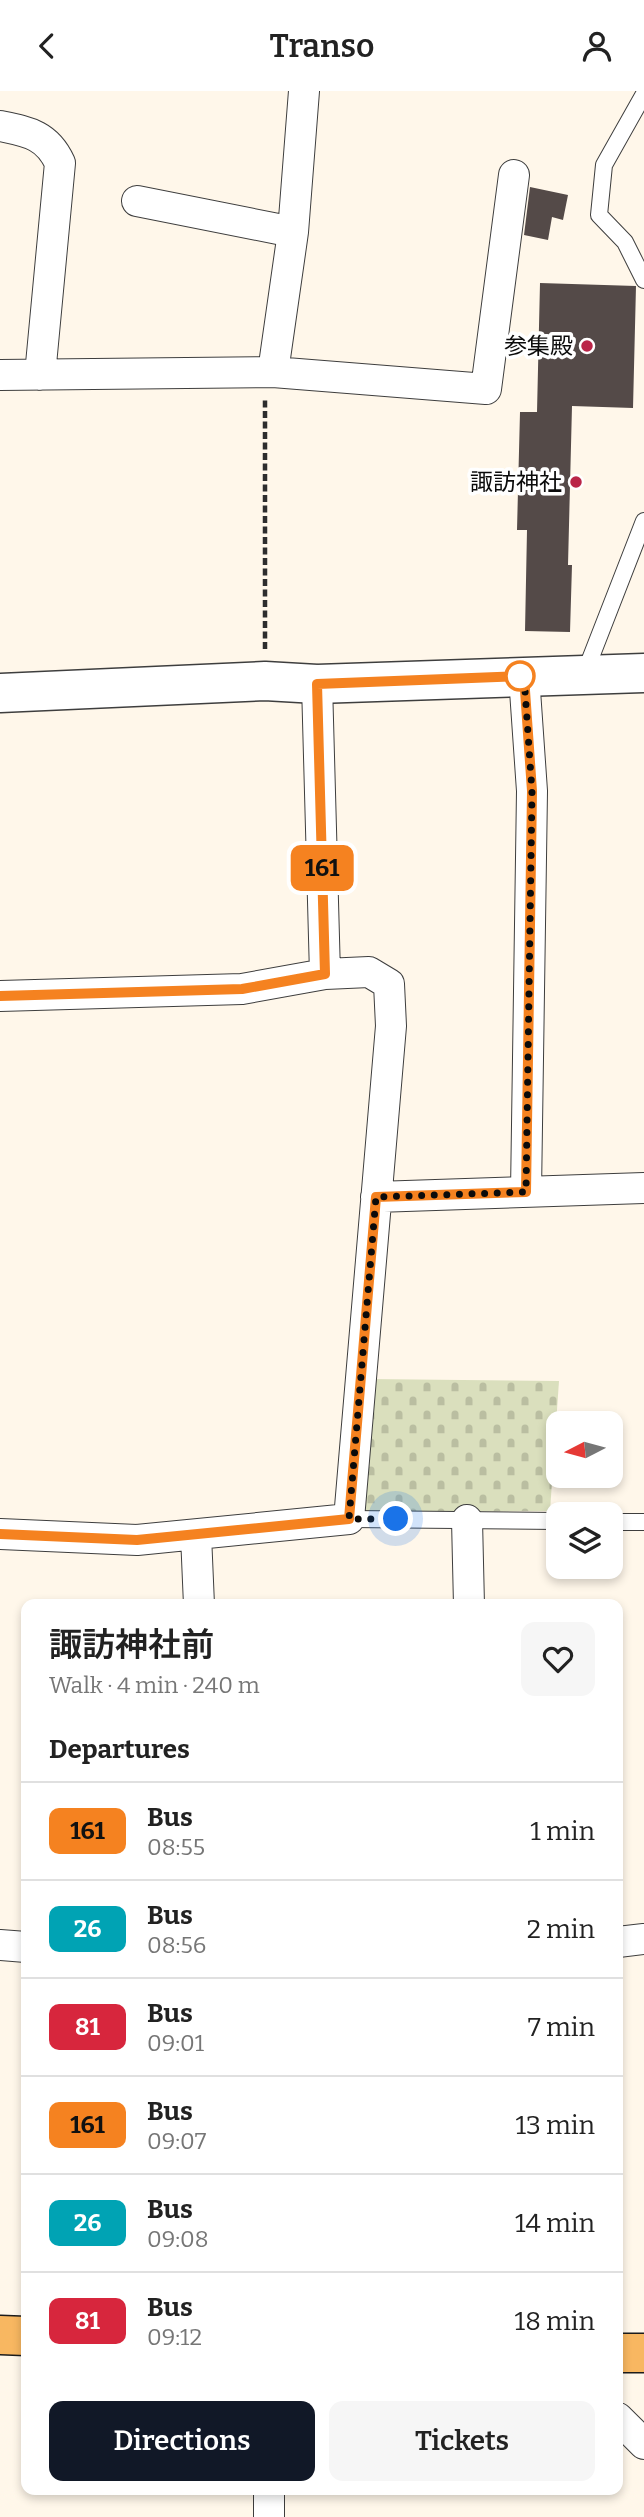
<!DOCTYPE html>
<meta charset="utf-8">
<style>
:root{--surface:#fff;--page:#f6f6f6;--text:#222;--muted:#767676;--line:#e0e0e0;--accent:#111827}
body{margin:0;font-family:Bitter,"Noto Sans JP",serif;background:var(--page);color:var(--text);height:100vh;display:flex;flex-direction:column;font-size:26px;white-space:nowrap}
*{box-sizing:border-box;margin:0}
p{font-size:23px;color:var(--muted)}
.icon{flex:none;width:38px;height:38px;fill:none;stroke:currentColor;stroke-width:2;stroke-linecap:round;stroke-linejoin:round}
.map{position:relative;flex:1;overflow:hidden}
.side{position:absolute;left:21px;top:1508px;width:602px;height:896px;display:flex;flex-direction:column;background:var(--surface);border-radius:14px;box-shadow:0 4px 10px #0003}
.side>*{flex:none}
.badge{padding:0 14px;border-radius:10px;font-size:24px;line-height:46px}
.needle{width:46px;rotate:264deg}
.controls{position:absolute;left:546px;top:1320px;display:grid;gap:14px}
.controls a{display:grid;place-items:center;width:77px;height:77px;border-radius:14px;background:var(--surface);box-shadow:0 4px 10px #0003;font-size:35px}
.you{position:absolute;width:35px;height:35px;margin:-18px;border:5px solid #fff;border-radius:50%;background:#1a73e8;box-shadow:0 0 0 10px #1a73e833}
.map>.badge{position:absolute;translate:-50% -50%;box-shadow:0 0 0 4px #fff}
h2{padding:0 28px;font-size:26px;line-height:63px}
.round{display:grid;place-items:center;flex:none;width:74px;height:74px;border-radius:14px;background:var(--page)}
.overview{display:flex;align-items:center;justify-content:space-between;height:119px;padding:0 28px}
h1{font-size:33px;font-weight:600;line-height:52px}
.cta{display:flex;gap:14px;margin-top:auto;padding:14px 28px}
.cta a{flex:1;height:80px;border-radius:14px;background:var(--accent);color:#fff;font-size:28px;font-weight:600;line-height:80px;text-align:center}
.cta a+a{background:var(--page);color:var(--text)}
ul{padding:0;list-style:none}
li{display:flex;align-items:center;gap:21px;height:98px;padding:0 28px;border-top:2px solid var(--line)}
li div{flex:1}
li b{display:block;font-size:26px}
li em{font-style:normal}
li .badge{min-width:77px;font-weight:700;text-align:center}
header{display:flex;justify-content:space-between;align-items:center;height:91px;padding:0 28px;background:var(--surface);font-size:32px;font-weight:600}
.map>svg:first-child{display:block}
</style>
<header><svg class="icon" aria-label="back" viewBox="0 0 24 24"><path d="M15 5l-7 7 7 7"/></svg>Transo<svg class="icon" aria-label="person" viewBox="0 0 24 24"><circle cx="12" cy="8" r="4"/><path d="M4 21q1-7 8-7t8 7"/></svg></header>
<div class="map">
<svg width="644" height="2426" viewBox="0 0 644 2426">
<defs>
<pattern id="cemetery-stones" width="16" height="16" patternUnits="userSpaceOnUse" patternTransform="scale(1.75)"><rect width="16" height="16" fill="#dadfbd"/><path d="M2 7V4a2 2 0 0 1 4 0v3zM10 15v-3a2 2 0 0 1 4 0v3z" fill="#babea1"/></pattern>
</defs>
<rect width="100%" height="100%" fill="#fff7ea"/>
<path fill="url(#cemetery-stones)" d="M368,1288l191,2 -9,130 -191,1z"/>
<path fill="#544a48" d="M530,96l38,8 -5,25 -11,-3 -4,23 -24,-5z
M540,192l96,3 -3,122 -61,-2 -4,159h4l-2,67 -45,-1 2,-101h-10l3,-118h17z"/>
<g fill="none" stroke-linecap="round" stroke-linejoin="round">
<g stroke="#3e3e3e" stroke-width="18">
<path id="service" d="M644,3l-40,71 -5,50 26,27 19,38
M584,584l60,-154
M349,1428l209,2
M611,1431h33"/>
</g>
<g stroke="#3e3e3e" stroke-width="32">
<path id="minor" d="M0,35c29,6 47,9 60,37l-20,212
M137,110l156,31
M273,281l20,-140 11,-141
M0,284l273,-3 213,17 28,-214
M524,585l8,115 -6,401
M317,593l8,290
M0,905l242,-7 83,-15 44,-2 20,12 2,42 -42,493 -212,21 -137,-6
M376,1106l268,-9
M467,1429l2,85
M196,1444l3,70
M618,1851l26,-3
M0,1854l26,2
M618,2327l26,26
M269,2399v27"/>
</g>
<g stroke="#3e3e3e" stroke-width="41">
<path id="tertiary" d="M0,602l265,-12 52,3 327,-11"/>
</g>
<g stroke="#1c1c1c" stroke-width="41">
<path id="primary" d="M0,2244l26,1
M618,2262h26"/>
</g>
<path stroke="#2d2d2d" stroke-width="4.5" stroke-dasharray="7 3.5" stroke-linecap="butt" d="M265,558v-250"/>
<use href="#service" stroke="#fff" stroke-width="16"/>
<use href="#minor" stroke="#fff" stroke-width="30"/>
<use href="#tertiary" stroke="#fff" stroke-width="38"/>
<use href="#primary" stroke="#f8b761" stroke-width="38"/>
</g>
<g fill="none" stroke-linecap="round" stroke-linejoin="round">
<g stroke="#fff" stroke-width="16">
<path id="line" d="M0,905l242,-7 83,-15 -8,-290 207,-8 8,115 -6,401 -150,5 -27,322 -212,21 -137,-6"/>
</g>
<use href="#line" stroke="#f58220" stroke-width="10"/>
<path stroke="#0b0b0b" stroke-width="7" stroke-dasharray="0 12.6" d="M396,1428h-47l27,-322 150,-5 6,-401 -8,-115h-4"/>
</g>
<g fill="#ba2548" stroke="#fff" stroke-width="2.5">
<circle cx="587" cy="255" r="7"/>
<circle cx="576" cy="391" r="7"/>
</g>
<circle fill="#fff" stroke="#f58220" stroke-width="3.5" cx="520" cy="585" r="14"/>
<g text-anchor="middle" stroke-width="7" stroke-linejoin="round" paint-order="stroke">
<g font-size="23" fill="#0b0b0b" stroke="#fff" text-anchor="end">
<text x="573" y="263">参集殿</text>
<text x="562" y="399">諏訪神社</text>
</g>
</g>
</svg>
<div class="controls">
<a><svg class="needle" viewBox="-14 -14 28 28"><path d="M0-13l5 13h-10z" fill="#e53935"/><path d="M0 13l5-13h-10z" fill="#767676"/></svg></a>
<a><svg class="icon" aria-label="layers" viewBox="0 0 24 24"><path d="M12 4l9 5-9 5-9-5zM3 14l9 5 9-5"/></svg></a>
</div>
<div class="you" style="left:396px;top:1428px"></div>
<b class="badge" style="left:322px;top:777px;background:#f58220;color:#111">161</b>
<section class="side">
<div class="overview"><div><h1>諏訪神社前</h1><p>Walk · 4 min · 240 m</p></div><a class="round"><svg class="icon" aria-label="heart" viewBox="0 0 24 24"><path d="M12 20l-8-8c-3-5 5-10 8-4 3-6 11-1 8 4z"/></svg></a></div>
<h2>Departures</h2>
<ul>
<li><span class="badge" style="background:#f58220;color:#111">161</span><div><b>Bus</b><p>08:55</p></div><em>1 min</em></li>
<li><span class="badge" style="background:#00a3b4;color:#fff">26</span><div><b>Bus</b><p>08:56</p></div><em>2 min</em></li>
<li><span class="badge" style="background:#d7263d;color:#fff">81</span><div><b>Bus</b><p>09:01</p></div><em>7 min</em></li>
<li><span class="badge" style="background:#f58220;color:#111">161</span><div><b>Bus</b><p>09:07</p></div><em>13 min</em></li>
<li><span class="badge" style="background:#00a3b4;color:#fff">26</span><div><b>Bus</b><p>09:08</p></div><em>14 min</em></li>
<li><span class="badge" style="background:#d7263d;color:#fff">81</span><div><b>Bus</b><p>09:12</p></div><em>18 min</em></li>
</ul>
<div class="cta"><a>Directions</a><a>Tickets</a></div>
</section>
</div>
